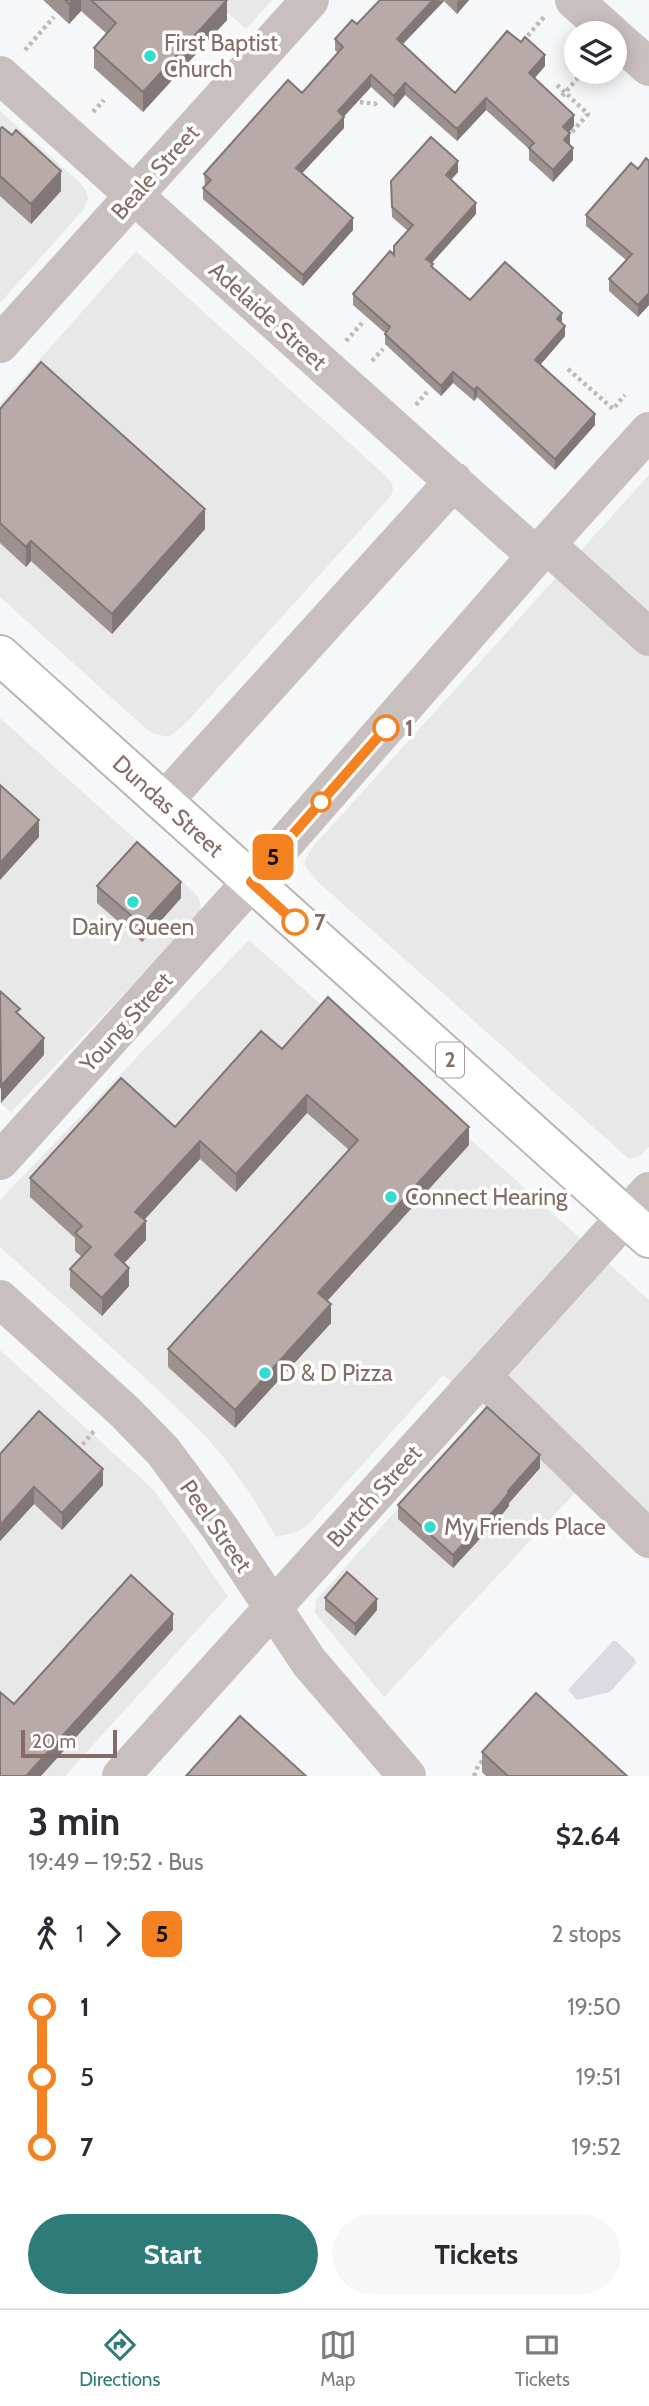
<!DOCTYPE html>
<meta charset="utf-8">
<style>
:root{--surface:#fff;--page:#f7f7f7;--text:#2b2b33;--muted:#7c7c81;--line:#e1e1e2;--accent:#2d7c7a}
body{margin:0;font-family:Cabin,sans-serif;background:var(--page);color:var(--text);height:100vh;display:flex;flex-direction:column;font-size:26px;white-space:nowrap}
*{box-sizing:border-box;margin:0}
p{font-size:23px;color:var(--muted)}
.icon{flex:none;width:38px;height:38px;fill:none;stroke:currentColor;stroke-width:2;stroke-linecap:round;stroke-linejoin:round}
.map{position:relative;height:1776px;overflow:hidden}
.sheet{display:flex;flex-direction:column;background:var(--surface);flex:1}
.sheet>*{flex:none}
.badge{padding:0 14px;border-radius:10px;font-size:24px;line-height:46px}
.fabs{position:absolute;left:564px;top:21px;display:grid;gap:14px}
.fabs a{display:grid;place-items:center;width:63px;height:63px;border-radius:50%;background:var(--surface);box-shadow:0 4px 18px #0003;font-size:35px}
.scale{position:absolute;left:21px;bottom:18px;width:96px;box-sizing:border-box;padding-left:7px;border:4px solid #866c68;border-top:0;font-size:19px;line-height:24px;white-space:nowrap;color:#866c68;-webkit-text-stroke:5px #fff;paint-order:stroke}
.map>.badge{position:absolute;translate:-50% -50%;box-shadow:0 0 0 4px #fff}
.legs{display:flex;align-items:center;gap:10px;height:77px;padding:0 28px;font-size:23px}
.legs p{margin-inline-start:auto}
.headline{display:flex;align-items:center;justify-content:space-between;height:119px;padding:0 28px}
h1{font-size:38px;font-weight:700;line-height:52px}
.primary-button{display:flex;gap:14px;margin-top:auto;padding:14px 28px}
.primary-button a{flex:1;height:80px;border-radius:42px;background:var(--accent);color:#fff;font-size:28px;font-weight:700;line-height:80px;text-align:center}
.primary-button a+a{background:var(--page);color:var(--text)}
ul{padding:0 28px;list-style:none}
li{display:flex;align-items:center;gap:24px;height:70px;font-size:26px}
li i{display:grid;place-items:center;width:10px;height:100%;margin:0 9px;background:currentColor}
li i::after{content:'';width:18px;height:18px;margin:-9px;border:5px solid;border-radius:50%;background:var(--surface)}
li p{margin-inline-start:auto}
li:first-child i{background:linear-gradient(#0000 50%,currentColor 0)}
li:last-child i{background:linear-gradient(currentColor 50%,#0000 0)}
.tabs{display:flex;justify-content:space-around;align-items:center;height:98px;border-top:2px solid var(--line);background:var(--surface);font-size:19px;color:var(--muted)}
.tabs a{display:grid;justify-items:center;gap:4px}
.tabs .active{color:var(--accent)}
.map>svg:first-child{display:block}
</style>
<div class="map">
<svg width="649" height="1776" viewBox="0 0 649 1776">
<rect width="100%" height="100%" fill="#f6f7f8"/>
<path fill="#e9e8e9" d="M213,0h59l-26,29z
M0,111l80,72 6,7 2,9 -4,10 -84,94z
M136,251l250,225 6,7 1,6 -2,7 -205,227 -17,14 -14,-3 -11,-7 -144,-130v-193z
M649,475v672l-9,9 -11,3 -312,-278 -13,-17 5,-12 8,-10z
M0,718l192,172 7,8 2,10 -4,9 -186,195 -11,-9z
M249,940l400,360v260l-69,-67 -57,-49 52,49 -191,204 -69,-84 1,-13 169,-189 -42,-36 -135,150 -11,7 -21,5 -24,-41 -26,-36 -21,-24 -53,-52 -152,-137v-47z
M0,1350l154,140 74,106 -163,180h-65z"/>
<path fill="#dcdae2" d="M613,1641h3l18,17 2,5 -26,29 -33,8 -9,-10z"/>
<g fill="none" stroke-linecap="round" stroke-linejoin="round">
<g stroke="#bcb4b3" stroke-width="42">
<g id="major">
<path id="s1" d="M0,655l649,583"/>
</g>
</g>
<path stroke="#c0baba" stroke-width="4.5" stroke-dasharray="3.5 3.5" stroke-linecap="butt" d="M523,41l22,-25
M25,50l29,-33
M557,85l31,29 -17,19
M562,96l21,-24
M353,101l22,3 4,-4
M93,112l11,-12
M346,341l16,-18
M372,361l11,-12
M568,369l45,40 12,-14
M416,405l11,-13
M78,1450l16,-19
M474,1776l4,-10 6,-7"/>
<path stroke="#c8c0bf" stroke-width="38" d="M574,0l37,33
M614,36l35,31
M0,75l536,481
M0,344l310,-344
M546,544l103,93
M164,801l290,-320
M0,1161l251,-279 285,-326 113,-125
M0,1299l124,112 39,40 57,77 89,134 98,114
M482,1376l167,163
M121,1776l528,-585"/>
<use href="#major" stroke="#fff" stroke-width="38"/>
</g>
<path fill="#9d9290" d="M43,0h184v20l-84,92 -49,-44v-20l13,-14 -26,-23 -12,13z
M380,0h89l-12,14 -13,-13 -41,43 52,49 90,-27 -10,12 39,48 -5,6 1,13 3,15 -20,22 -24,-22v-11l-43,-39 -29,31 -52,-46 -11,13 -23,-21 -27,29v12l-42,45 51,57 -50,56 -100,-87v-11l2,-2 -1,-12 98,-81 36,-40 -3,-3v-11l22,-15z
M0,129l61,62 -30,33 -31,-28z
M649,161v144l-11,12 -29,-26v-12l17,-19 -40,-34v-11l52,-46z
M458,172l-7,8 25,34 -44,49 1,5 37,32 92,23 3,13 -25,29 55,60 -40,45 -78,-73 -3,4 -21,-18 -12,13 -56,-52v-11l-32,-28v-11l41,-39 14,-24 -16,-14 -1,-26z
M0,409l205,120 -93,105 -81,-73 -5,6 -26,-24z
M97,886l84,12 -39,44 -45,-39z
M282,1049l187,96 -142,156 4,22 -96,105 -67,-61v-18l181,-199 -42,-37 -71,79 -36,-33 -56,61 2,20 -22,23 5,23 -27,30 -32,-29v-18l12,-12 -7,-6v-13l-45,-41v-19l145,-51z
M0,1454l103,31 -41,45 -28,-26 -34,37z
M540,1468l-31,35v3l-10,12 -46,50 -55,-49v-14z
M325,1598l52,12 -22,26 -30,-26z
M482,1752l145,24h-141l-4,-4z"/>
<path fill="#807776" d="M73,0h8v11l-12,13v-20z
M227,0v20l-84,92v-20z
M433,0l11,1 -47,49v-11z
M459,0h10l-12,14v-12z
M545,55v11l-16,18v-11z
M371,75v12l-33,36v-12z
M405,83v12l-11,13v-12z
M486,98v12l-29,31v-12z
M574,115v11l-11,13v-12z
M344,117v11l-48,52v-12z
M570,133v12l-6,-5z
M573,148v12l-20,22v-12z
M458,161v11l-12,13v-10z
M61,171v20l-30,33v-20z
M476,203v11l-50,55v-10z
M353,218v12l-50,56v-11z
M649,293v12l-11,12v-12z
M562,313v11l-5,-5z
M565,326v10l-30,35v-11z
M453,372v11l-12,13v-10z
M477,387v10l-3,4v-11z
M595,414v11l-40,45v-11z
M205,509v20l-93,105v-20z
M31,541v20l-5,6v-20z
M39,820v17l-39,43v-17z
M181,882v16l-39,44v-17z
M44,1038v17l-43,48v-17z
M307,1095v18l-71,79v-18z
M469,1127v18l-151,166v-18z
M200,1141v18l-65,71v-18z
M146,1221v19l-31,33v-18z
M129,1268v18l-27,30v-18z
M331,1304v19l-96,105v-18z
M540,1455v13l-31,35v3l-10,12 -46,50v-13z
M103,1469v16l-41,45v-17z
M34,1487v17l-34,37v-16z
M377,1599v11l-22,26v-12z
M173,1614v16l-132,146h-15z"/>
<path fill="#b7aaa8" stroke="#807776" stroke-width="2" d="M65,0h8l-4,4z
M91,0h136l-84,92 -49,-44 22,-25z
M380,0h53l-36,39 58,54 52,-62 14,11 4,-5 20,18 -16,18 45,42 -11,12 7,6 -6,7 9,8 -20,22 -24,-22 5,-5 -48,-45 -29,31 -52,-46 -11,13 -23,-21 -33,36 6,6 -48,51 57,50 -50,57 -100,-87 8,-8 -7,-6 84,-94 14,13 41,-46 -8,-8 17,-19 5,4z
M2,127l10,8 4,-5 45,41 -30,33 -31,-28v-47z
M431,137l27,24 -12,14 30,28 -50,56 7,5 -2,2 39,34 35,-38 57,51 -5,6 8,7 -30,34 60,54 -40,45 -78,-72 -3,3 -21,-18 -12,14 -56,-52 5,-7 -37,-33 37,-43 4,4v-9l19,-21 -21,-18 -1,-26z
M646,158l3,3v132l-11,12 -29,-26 23,-25 -46,-39 45,-52 7,6z
M41,362l164,147 -93,105 -81,-73 -5,6 -26,-24v-114z
M0,785l39,35 -39,43z
M137,842l44,40 -39,43 -45,-39z
M0,991l20,18 -4,3 28,26 -43,48z
M328,997l141,130 -151,166 13,11 -96,106 -67,-61 190,-209 -51,-45 -71,79 -36,-33 -65,71 11,9 -31,34 14,13 -27,30 -32,-29 21,-22 -16,-14 7,-7 -52,-48 91,-100 54,49 86,-96 21,18z
M487,1407l53,48 -32,36 1,1 -10,13 -46,50 -55,-50z
M39,1411l64,58 -41,44 -28,-26 -34,38v-71z
M347,1572l30,27 -22,25 -30,-26z
M131,1575l42,39 -147,162h-26v-84l14,12z
M536,1693l91,83h-119l-26,-24z
M240,1716l66,60h-120z"/>
<g fill="none" stroke-linecap="round" stroke-linejoin="round">
<g stroke="#fff" stroke-width="16">
<path id="line-1" d="M295,922l-44,-40 135,-154"/>
</g>
<use href="#line-1" stroke="#f58220" stroke-width="10"/>
</g>
<g fill="#30ded1" stroke="#fff" stroke-width="2.5">
<circle cx="150" cy="56" r="7"/>
<circle cx="133" cy="902" r="7"/>
<circle cx="391" cy="1197" r="7"/>
<circle cx="265" cy="1373" r="7"/>
<circle cx="430" cy="1527" r="7"/>
</g>
<g fill="#fff" stroke="#f58220" stroke-width="3.5">
<circle cx="386" cy="728" r="12"/>
<circle cx="321" cy="802" r="9"/>
<circle cx="295" cy="922" r="12"/>
</g>
<g text-anchor="middle" stroke-width="7" stroke-linejoin="round" paint-order="stroke">
<rect fill="#fff" stroke="#aa9895" stroke-width="2" x="436" y="1042.5" width="28" height="35" rx="5"/>
<g font-size="21" font-weight="bold" fill="#866c68">
<text x="450" y="1067">2</text>
</g>
<g font-size="23" fill="#866c68" stroke="#fff" text-anchor="start">
<text x="164" y="51">First Baptist<tspan x="164" dy="26">Church</tspan></text>
<text x="133" y="935" text-anchor="middle">Dairy Queen</text>
<text x="405" y="1205">Connect Hearing</text>
<text x="279" y="1381">D &amp; D Pizza</text>
<text x="444" y="1535">My Friends Place</text>
</g>
<g font-size="23" fill="#866c68" stroke="#fff">
<text transform="translate(155 172) rotate(-48)" y="8">Beale Street</text>
<text transform="translate(268 316) rotate(42)" y="8">Adelaide Street</text>
<text dy="8" stroke="none"><textPath href="#s1" startOffset="226">Dundas Street</textPath></text>
<text transform="translate(126 1022) rotate(-48)" y="8">Young Street</text>
<text transform="translate(374 1496) rotate(-48)" y="8">Burtch Street</text>
<text transform="translate(216 1526) rotate(55)" y="8">Peel Street</text>
</g>
<g font-size="23" font-weight="bold" fill="#866c68" stroke="#fff" text-anchor="start">
<text x="405" y="736">1</text>
<text x="314" y="930">7</text>
</g>
</g>
</svg>
<div class="fabs">
<a><svg class="icon" aria-label="layers" viewBox="0 0 24 24"><path d="M12 4l9 5-9 5-9-5zM3 14l9 5 9-5"/></svg></a>
</div>
<div class="scale">20 m</div>
<b class="badge" style="left:273px;top:857px;background:#f58220;color:#111">5</b>
</div>
<section class="sheet">
<div class="headline"><div><h1>3 min</h1><p>19:49 – 19:52 · Bus</p></div><b>$2.64</b></div>
<div class="legs"><svg class="icon" aria-label="walk" viewBox="0 0 24 24"><circle cx="13" cy="4" r="2"/><path d="M13 8l-2 6 4 7M11 14l-3 7M7 12l3-4h3l4 4"/></svg>1<svg class="icon" aria-label="forward" viewBox="0 0 24 24"><path d="M9 5l7 7-7 7"/></svg><b class="badge" style="background:#f58220;color:#111">5</b><p>2 stops</p></div>
<ul>
<li><i style="color:#f58220"></i><b>1</b><p>19:50</p></li>
<li><i style="color:#f58220"></i><span>5</span><p>19:51</p></li>
<li><i style="color:#f58220"></i><b>7</b><p>19:52</p></li>
</ul>
<div class="primary-button"><a>Start</a><a>Tickets</a></div>
</section>
<nav class="tabs">
<a class="active"><svg class="icon" aria-label="directions" viewBox="0 0 24 24"><path d="M12 3l9 9-9 9-9-9zM9 14v-3h6M13 9l2 2-2 2"/></svg>Directions</a>
<a><svg class="icon" aria-label="map" viewBox="0 0 24 24"><path d="M3 6l6-2 6 2 6-2v14l-6 2-6-2-6 2zM9 4v14M15 6v14"/></svg>Map</a>
<a><svg class="icon" aria-label="tickets" viewBox="0 0 24 24"><path d="M3 7h18v10H3zM15 7v10"/></svg>Tickets</a>
</nav>
